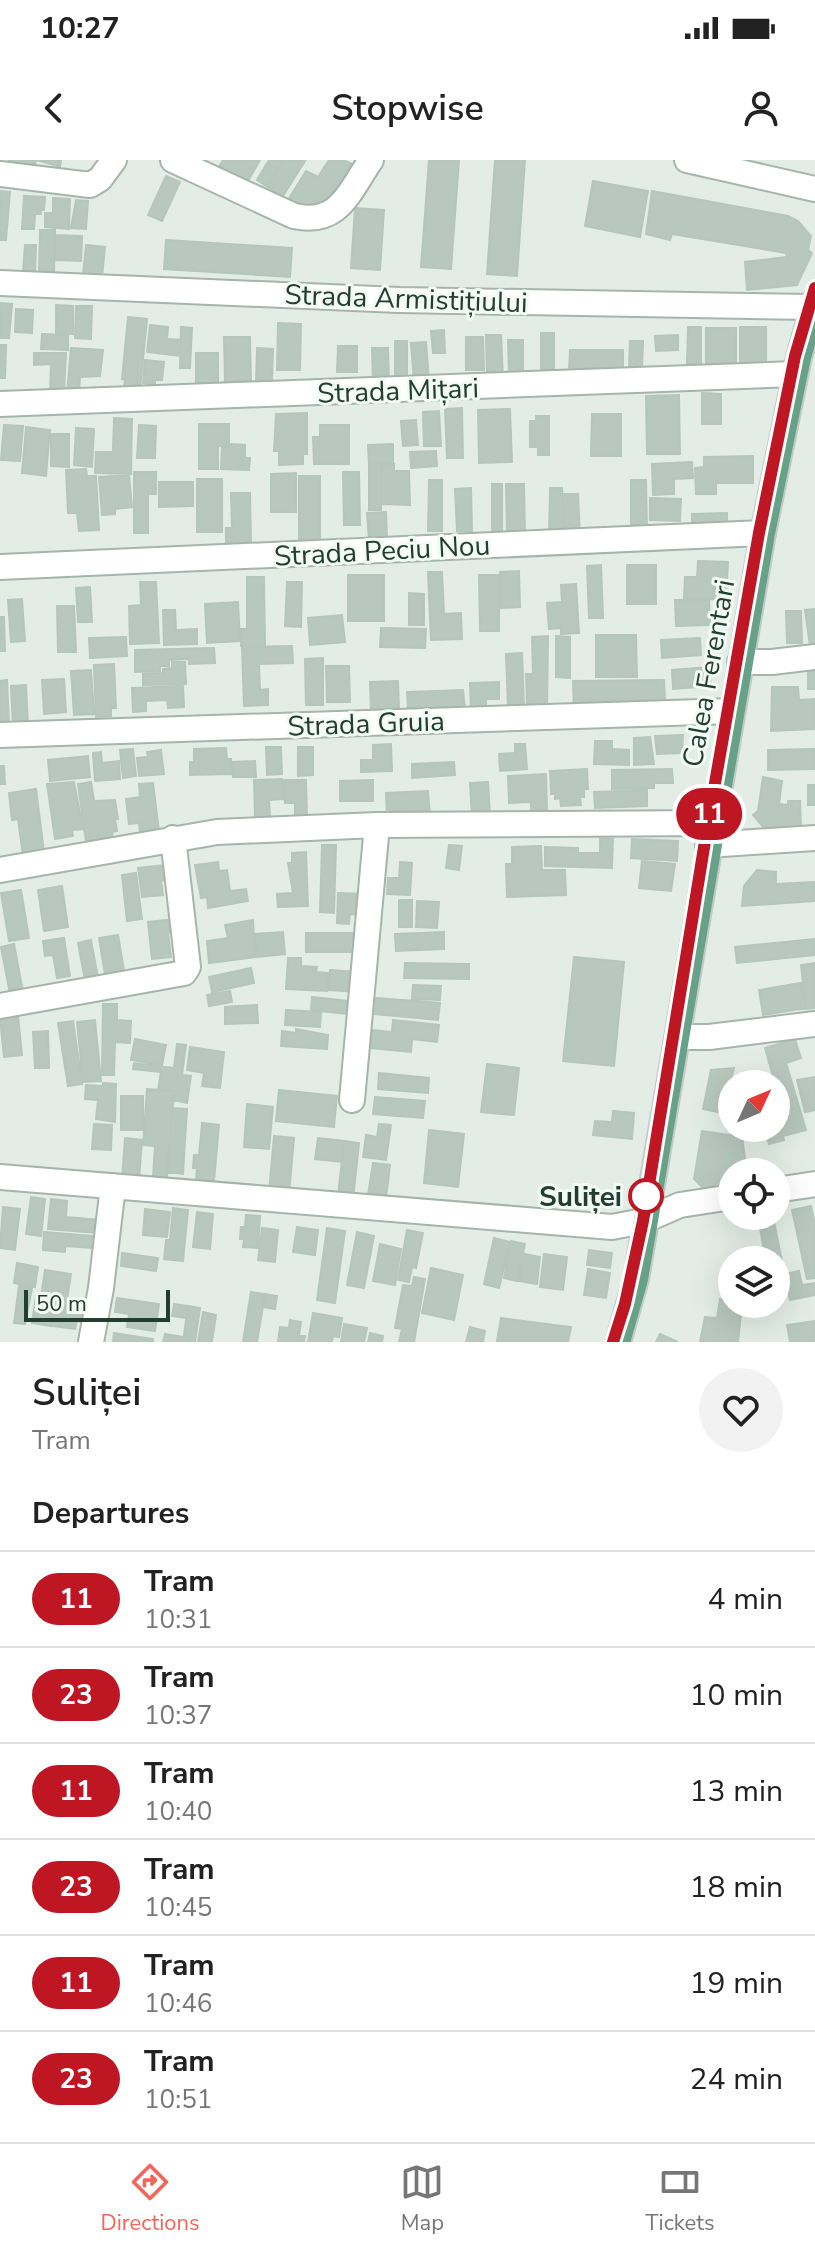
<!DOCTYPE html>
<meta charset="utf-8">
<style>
:root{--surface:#fff;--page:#f2f2f2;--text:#222;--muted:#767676;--line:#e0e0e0;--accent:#f2655b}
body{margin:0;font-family:"Nunito Sans",sans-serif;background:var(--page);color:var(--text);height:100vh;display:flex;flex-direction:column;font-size:30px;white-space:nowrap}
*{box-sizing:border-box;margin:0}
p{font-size:26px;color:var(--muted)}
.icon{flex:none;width:44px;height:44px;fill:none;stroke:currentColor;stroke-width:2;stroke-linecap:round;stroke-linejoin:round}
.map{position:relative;height:1182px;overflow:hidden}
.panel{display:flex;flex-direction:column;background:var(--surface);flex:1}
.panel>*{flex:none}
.badge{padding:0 16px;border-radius:26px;font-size:28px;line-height:52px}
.needle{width:52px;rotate:46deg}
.buttons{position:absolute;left:718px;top:910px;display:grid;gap:16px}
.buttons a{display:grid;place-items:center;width:72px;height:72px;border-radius:50%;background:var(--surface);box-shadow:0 8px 32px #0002;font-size:40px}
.scale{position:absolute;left:24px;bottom:20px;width:146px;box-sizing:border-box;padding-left:8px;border:4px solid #223e32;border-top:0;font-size:22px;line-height:28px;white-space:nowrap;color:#223e32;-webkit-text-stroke:6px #f3f9f5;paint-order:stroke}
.map>.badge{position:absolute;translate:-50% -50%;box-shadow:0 0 0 4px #fff}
h2{padding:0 32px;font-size:30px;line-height:72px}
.round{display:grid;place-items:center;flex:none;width:84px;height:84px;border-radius:42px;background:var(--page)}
.summary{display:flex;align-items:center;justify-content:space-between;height:136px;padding:0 32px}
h1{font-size:38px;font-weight:600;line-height:60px}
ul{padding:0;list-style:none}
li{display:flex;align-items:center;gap:24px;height:96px;padding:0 32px;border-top:2px solid var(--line)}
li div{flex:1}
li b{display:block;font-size:30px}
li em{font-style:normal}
li .badge{min-width:88px;font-weight:700;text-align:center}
.status{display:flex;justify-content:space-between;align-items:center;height:56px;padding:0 40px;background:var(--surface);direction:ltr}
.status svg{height:22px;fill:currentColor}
header{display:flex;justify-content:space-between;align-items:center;height:104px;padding:0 32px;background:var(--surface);font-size:36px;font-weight:600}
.tab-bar{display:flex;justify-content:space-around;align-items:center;height:112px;border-top:2px solid var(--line);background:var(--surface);font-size:22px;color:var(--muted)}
.tab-bar a{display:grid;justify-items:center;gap:4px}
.tab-bar .active{color:var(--accent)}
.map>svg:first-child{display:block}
</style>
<div class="status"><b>10:27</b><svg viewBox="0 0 49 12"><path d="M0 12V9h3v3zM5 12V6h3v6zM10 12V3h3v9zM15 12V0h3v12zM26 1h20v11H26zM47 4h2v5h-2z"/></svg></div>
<header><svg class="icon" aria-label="back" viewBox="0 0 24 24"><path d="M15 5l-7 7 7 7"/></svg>Stopwise<svg class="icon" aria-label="person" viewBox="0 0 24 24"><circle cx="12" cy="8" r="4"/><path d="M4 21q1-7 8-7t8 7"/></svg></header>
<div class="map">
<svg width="815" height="1182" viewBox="0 0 815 1182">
<rect width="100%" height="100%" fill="#e3ede6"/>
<path fill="#b8c8bf" stroke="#b5c6bc" stroke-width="2" d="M8,0h28l-2,8z
M37,0h24l-1,7z
M223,0h37l-12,21 -29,-14z
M269,0h15l-16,27 -11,-7z
M284,0l21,1 -22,35 -15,-9z
M329,0h14l9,4 -35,50 -29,-14 18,-29 12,6z
M429,0h30l-8,109 -30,-2z
M495,0h30l-8,116 -30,-2z
M166,16l14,6 -18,39 -14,-6z
M593,21l55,10 -8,46 -55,-11z
M0,31l10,1 -4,48h-6z
M652,31l136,25 10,5 13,15 -3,14 4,3 -15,32 -50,5 -2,-28 42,-5 -1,-4 -114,-19 -2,6 -24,-6z
M24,36l21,1 -1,13h-3v4h-6l-1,15h-12z
M53,38l17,1 -1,30 -24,-2v-14h8z
M76,40l12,1 -2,28 -15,-1z
M355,48l29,2 -4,60 -29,-2z
M40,70h15l-1,41 -15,-1z
M55,75l27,1 -1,25 -26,-1z
M166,80l126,8 -2,29 -126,-8z
M25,85h11l-1,27h-12z
M86,85l19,2 -3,30 -19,-2z
M0,143l12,1 -3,34h-9z
M56,145l17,1v28l-17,-1z
M76,146h16l-1,33 -16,-1z
M16,149l17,1 -1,23 -17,-1z
M128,157l19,2 -7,70 -16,-2 1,-7 -3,-1z
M278,163l23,1 -1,46h-23z
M150,165l18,2 -1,12 14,1 -1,16 -33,-4z
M181,167l11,1 -2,40h-10z
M688,167h13v37h-14z
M740,167h26v38h-26z
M706,168h30v40h-30z
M444,170l1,23h-12l-2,-22z
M541,173h13v36h-13z
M42,174l26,1v15l-27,-1z
M486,175h15l2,43h-16z
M678,175v15l-22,1 -1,-15z
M224,177h26l1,45 -26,1z
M466,177h17l1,33h-18z
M508,180h15v34h-14z
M395,181h12v39h-12z
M630,181h13l-1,28h-13z
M426,182l3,39 -15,1 -3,-39z
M0,185h6l-1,33h-5z
M338,186h19v26h-20z
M71,188l32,2 -3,26 -20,1 -1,15 -12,1z
M257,188l16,1 -1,33 -16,-1z
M372,188h16l1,34h-16z
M570,190h53v20h-54z
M34,193h32l-2,40h-14l1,-29 -17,1z
M196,193h22v30h-22z
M145,200l19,2 -2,18h-7v5l-12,-2z
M702,233l19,1v30h-19z
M679,235l1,59h-33l-1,-58z
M462,248l1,50h-16l-2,-49z
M510,249l2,53 -33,1 -1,-53z
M439,251l2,35h-17l-1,-34z
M307,253v41h-4v10l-24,1v-14h-5l2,-37z
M592,254h29v42h-30z
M536,256h13v39h-11v-8h-8v-26h6z
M114,258l18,1 -1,55 -36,-1 1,-21h17z
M416,260l2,25 -15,1 -2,-25z
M199,264h30v22h-11v23h-19z
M4,265l19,1 -3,35 -19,-1z
M139,265l17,1 -1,32h-18z
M320,265h29v39h-35l-1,-27h7z
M26,267l24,3 -4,46 -24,-3z
M76,268l18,1 -2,38 -18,-2z
M51,274h18v33l-18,-1z
M230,284l15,1v13h5l-1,12 -28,-1 1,-21h8z
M393,284v19l-24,1 -1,-19z
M436,291l1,15 -26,2 -1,-16z
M753,296v27h-37v11h-20l-1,-26 9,-1v-10z
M692,302l1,16 -19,1v15l-21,1 -1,-31z
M381,303v47h-12v-46z
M382,304h12v7h15l1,34 -28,-1z
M86,309l1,7h9l3,54 -20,1 -2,-18h-9l-2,-43z
M134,312h22v22h-8v39h-14z
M343,312h16l1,53h-16z
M296,313v39h-25v-38z
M129,315l3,32 -17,2v5l-13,1 -3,-38z
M299,316h21v66h-21z
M197,319h25v53h-25z
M429,320h13v51h-14z
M631,320h15l1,50h-16z
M159,322h34v24l-34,1z
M492,324h10v51h-10z
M506,324h18l1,53h-18z
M471,328l1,43h-15l-2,-42z
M550,328h12l2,48 -15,1z
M231,333h19l1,51 -25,1v-17h6z
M563,334h15l2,41h-15z
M650,338l31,1 -1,22 -30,-1z
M386,352l1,27 -18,1 -2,-27z
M727,353v15h-35v-14z
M698,401l30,1 -2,38 -42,-2 1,-21h12z
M601,405l2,53h-14l-2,-52z
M627,405h29v39h-29z
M519,411l1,36 -19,1 -1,-36z
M428,412h14l2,42 17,-1 1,26 -31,1z
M348,415h36v46h-36z
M479,415h20v56h-19z
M247,417h17l1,69h-24v-17h6z
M140,422h16l3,61 -29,1 -1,-38 12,-1z
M287,422h15l-1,45 -16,-1z
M576,424l3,49 -18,1v-6l-12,1 -2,-26 15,-1 -1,-17z
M90,427l2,35h-14l-2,-34z
M409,433l15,1v31h-15z
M22,439l3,42 -14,1 -3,-42z
M675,440h34l1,25 -34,1z
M238,442l2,39 -33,2 -2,-39z
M57,446h17l2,46h-18z
M815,449v36l-5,1 -5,-36z
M163,450h12l1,20 21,-1v15l-33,1z
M786,451h15l1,32h-15z
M342,455l3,27 -35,3 -2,-27z
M0,457h4l1,34h-5z
M381,468l45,1 -1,19 -45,-1z
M596,475h40l1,42h-41z
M548,476l-1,75h-14v-7h-6l-1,-30h7l-1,-37z
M556,476l14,1v41l-14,-1z
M126,477l1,19 -37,2 -1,-20z
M700,478l1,17 -39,3 -1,-18z
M292,486l1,17 -34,1 1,26 8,-1v16l-24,1 -2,-59z
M214,488l1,15 -26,1v-5l-20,1v6h-9v5l-25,1v-22z
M522,493l2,55h-16l-2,-54z
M323,498v47h-17l-1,-46z
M172,502h13l1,22 -43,1v-11l20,-1v-4l9,-1z
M114,504l2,44h-5v8l-15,1 -2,-52z
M326,506h23l1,36h-23z
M709,507l2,19 -38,3 -1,-19z
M808,507h7v22h-7z
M91,510l3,44 -20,1 -3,-44z
M64,519l2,33 -22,2 -2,-34z
M7,520l2,44h-9v-43z
M664,520l1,22 -91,8 -1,-29z
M398,521l1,30 -28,1 -1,-30z
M499,522v17h-13v12l-15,1 -1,-29z
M26,525l2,41 -15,1 -2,-41z
M183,526l1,21 -16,1 -1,-8 -21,1v10l-13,1 -1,-24z
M772,527h26l1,13 16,-1v30l-44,2z
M463,530l2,19 -57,3 -1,-20z
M683,575l-1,18 -25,1 -2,-18z
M650,577l4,27 -20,1v-27z
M595,581h17v8l17,1v15l-35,-1z
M391,584l1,27 -31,1v-12h12v-15z
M515,584h10l2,25 -27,2 -1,-17 16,-1z
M266,587h15l1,27 -15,1z
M298,587h15v28l-15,1z
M226,588l1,11h4v15l-41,1v-13h4v-13z
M133,589l3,27 -13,2 -3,-28z
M815,589v20l-47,1v-20z
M161,590l3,24 -25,2 -2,-18 11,-1 -1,-5z
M101,592l1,11 17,-2 1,18 -25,2 -2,-28z
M88,596l2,21 -40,4 -2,-21z
M255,601l1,16h-23l-1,-15z
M454,602l1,13 -43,3v-14z
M0,606h4l1,18h-5z
M587,609l1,20h-4v8h-4l1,8 -20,1 -1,-8 -5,1v-5h-4l-1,-23z
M672,609l1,14h-19v5l-42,1v-19z
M546,614l1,36 -16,1v-9l-22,1 -1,-27z
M763,617l19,4 -3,23 9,1v-4h12l1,28 -32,5 -16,-19 5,-4z
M282,619l1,20 -14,1 1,17h-15l-1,-37z
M284,620h22l1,37h-12v-14h-10z
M373,620v21h-33v-20z
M74,622l9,47 -11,1 1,6 -18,3 -8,-55z
M91,622l3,19 21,-1 3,19h-3l2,12 -5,1 1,6 -27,4 -8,-58z
M488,622l2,35 -18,1 -2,-35z
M153,623l6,48 -19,2 -1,-10 -10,1 -3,-25 14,-2 -1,-13z
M808,625h7v20h-7z
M36,629l8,63 -21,3 -5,-36 -6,1 -3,-27z
M647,630v16l-52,2 -1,-16z
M428,631l2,26 -43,2 -1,-26z
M600,678l13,1 -1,29 -67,-2v-19l33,1v5h22z
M632,679l46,2 -1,20 -46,-3z
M322,685h14l-2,68 -14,-1z
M449,685l13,1 -3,24 -13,-2z
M541,686l1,24h23l1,25 -59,2 -1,-33h6v-17z
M306,692l2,54 -30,1 -1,-13 16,-1 -5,-30h4v-10z
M642,701l33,3 -4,27 -32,-3z
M218,702l1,9 8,-1 3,21 16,-2 2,12 -40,7 -1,-11 -6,1 -6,-33z
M400,702l12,1 -2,32 -23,-1 1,-16h11z
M165,705l1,15 -5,1 2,14 -21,2 -4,-29z
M757,710l19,2v12l38,-2 1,19 -73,5 2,-20z
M136,713l6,46 -15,2 -5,-46z
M62,726l6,41 -24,4 -6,-41z
M21,730l8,48 -20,3 -8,-48z
M338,733l27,1 -1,21 -14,-1 -1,10 -12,-1z
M399,740h13v27h-13z
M417,741l22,1 -2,26 -21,-1z
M175,759l1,13 -8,1 3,24 -19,2 -4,-37z
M253,760l2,37 -46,6 -2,-22 21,-3 -3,-13z
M283,772l2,22 -28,3 -2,-23z
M444,772v17l-48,2 -1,-17z
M306,773h49v19h-49z
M118,775l7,41 -19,4 -7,-42z
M64,778l6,38 -13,2 -4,-23 -8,1 -2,-15z
M815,779v16l-78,8 -2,-16z
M91,780l7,38 -13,2 -7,-37z
M14,784l9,48 -13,2 -9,-47z
M574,797l50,5 -10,104 -51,-5z
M288,798h13v8l16,1 -1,5 12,1 -1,18 -41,-2z
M405,803l64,1v15l-65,-1z
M815,803v45l-9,1 -5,-44z
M251,808l3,15 -42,9 -3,-15z
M330,810l29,2 -2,20 -28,-2z
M801,823l5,25 -43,7 -4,-25z
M413,825l28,1 -1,14 -28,-1z
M230,831l2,11 -23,4 -2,-11z
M312,837l36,4 -1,13 -36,-4z
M376,838l64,5 -2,17 -63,-6z
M103,844h14v16l14,1 -1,22 -15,-1 -1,33h-12z
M257,845l1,18 -33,1v-17z
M286,850l35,2 -1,15 -35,-2z
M18,856l4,39 -18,2 -4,-39z
M95,860l6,61 -18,1 -6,-60z
M393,860l46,5 -2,17 -25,-3 -1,13 -40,-4 1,-18 20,2z
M73,861l9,63 -14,2 -10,-63z
M296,869l32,6 -1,14 -46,-3 1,-15 14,2z
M48,871l1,37h-14l-2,-36z
M135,879l31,6 -4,20 -31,-5z
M795,879l6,19 -15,5 20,67 -23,6 1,4 -15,4 -5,-16h12v-21l5,-2 -16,-57z
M177,884l9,1 -4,30 9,1 -4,27 -14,-3 1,-9 -16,-1 3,-18 -28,-3 1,-6 40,5z
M190,887l34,5 -4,36 -18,-2 2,-13 -17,-3z
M487,904l32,4 -5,47 -33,-3z
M734,908l-11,45 -20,-4 8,-39z
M379,913l50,5 -1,15 -50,-4z
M815,917v33l-10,2 -8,-32z
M103,923l13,1 -1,38 -19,-3 2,-19 -13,-1 1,-14 17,1z
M147,929l27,2 -7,86 -14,-1 2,-30 -12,-1z
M279,930l58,6 -3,31 -58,-6z
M121,936h22v34h-22z
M375,937l50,4 -2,17 -50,-4z
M247,944l26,3 -4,42 -25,-2z
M172,948l15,1 -4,65 -16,-2z
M613,951l21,2 -2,26 -39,-4 2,-14 17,1z
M202,963l17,2 -5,56 -18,-1 1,-12h-4l1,-13h5z
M94,964l18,1 -1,25 -19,-1z
M379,964l12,1 -5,35 -23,-3 3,-22 11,2z
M429,970l35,4 -6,53 -34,-4z
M702,971l40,6 5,35h-15v16l-25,4 -13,-13z
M274,976l20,2 -5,56 -20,-2z
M125,978l17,2 -3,41 -17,-1z
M318,978l26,3 -2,21 -27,-3z
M344,981l15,2 -6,56 -15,-2z
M373,1003l17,2 -4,33 -18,-3z
M31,1037l14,2 -4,37 -15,-2z
M51,1039l16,2 -1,16 34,3 -2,13 -50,-4z
M811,1046l4,19v53l-8,1 -15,-69z
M3,1047l17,2 -5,41 -15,-2z
M173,1048l15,2 -5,51 -19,-2 2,-19h4z
M145,1049l25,3 -3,25 -24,-2z
M197,1052l16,2 -3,35 -17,-2z
M246,1055l14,1 -2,32 -15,-1 1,-8h-4l1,-12h4z
M773,1056l9,46 -6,1v-3h-10l-8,-42z
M297,1067l21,3 -3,25 -22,-3z
M262,1068l16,2 -3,32 -17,-2z
M327,1068l18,3 -10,72 -18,-3z
M407,1070l16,3 -7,35 -4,-1 -3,15 -11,-2z
M44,1072l48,4 -1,12 -26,-2v6l-22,-2z
M357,1072l17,4 -10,52 -17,-3z
M494,1078l16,4 -11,46 -15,-4z
M511,1081l14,3 -8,37 -13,-3z
M380,1084l21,5 -6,36 -22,-4z
M589,1090l23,3 -2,15 -23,-3z
M122,1093l36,5 -2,13 -35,-5z
M525,1094l15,3 -3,27 -18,-3z
M544,1094l23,3 -4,33 -23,-3z
M17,1103l21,4 -3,20 -21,-4z
M431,1108l32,7 -9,45 -32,-7z
M588,1109l22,4 -4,25 -22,-3z
M45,1110l26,4 -4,26 -26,-4z
M799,1111l3,14 13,-2v12l-25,5 -5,-26z
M780,1113l3,19 -7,1v-19z
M414,1117l11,2 -11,63h-15l3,-13 -7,-1 8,-43 9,1z
M19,1126l13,2 -7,36 -11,-1z
M251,1132l14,2 -8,48h-14z
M265,1134l12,2 -2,13 -12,-2z
M36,1136l19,3 -4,27 -19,-3z
M117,1138l42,6 -4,27 -28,-4 2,-13 -14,-2z
M720,1139l12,3v2h10l-4,38h-38l5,-25 12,1z
M56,1140l37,5 -3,18 -13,-2 -2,8 -23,-3z
M174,1144l14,2 -1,12 -15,-2z
M188,1146l12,2 -5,34h-12z
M203,1152l13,3 -4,27h-14z
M313,1153l29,5 -3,19 -6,-1 -1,6h-24z
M501,1158l70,9 -3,15 -71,-1z
M290,1160l11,2 -2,14h6l-1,6h-26l2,-15 9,1z
M815,1161v21h-25l-3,-17z
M344,1164l23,4 -3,14h-23z
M470,1167l15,4 -2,11h-17z
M114,1173l39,6v3h-40z
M370,1173l13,3 -1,6h-14z
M165,1174l19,3 -1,5h-20z
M660,1174l18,8h-22z"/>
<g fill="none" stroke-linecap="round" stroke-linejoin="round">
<g stroke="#a5b5ac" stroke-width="28">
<path id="minor" d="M173,0l121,56c45,10 55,-24 77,-56
M687,0l128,29
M0,14l90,11 10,-6 14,-19
M0,123l399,17 413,7
M0,244l795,-30
M0,407l763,-34
M740,502h32l43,-5
M0,575l732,-24
M708,685l107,-7
M0,710l217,-38 160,-7 335,-2
M0,846l184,-33 4,-6 -15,-129
M680,877h29l106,-13
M352,940l25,-275
M0,1017l612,50 31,-6 37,-16 52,-8
M776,1030l39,-6
M91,1182l10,-54 12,-102"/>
</g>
<g stroke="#c1c9c6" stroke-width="28">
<path id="major" d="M618,1182l18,-63 127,-746 36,-176 16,-57"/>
</g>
<use href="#minor" stroke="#fff" stroke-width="24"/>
<use href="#major" stroke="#67a288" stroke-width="24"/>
<path stroke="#5d7a6d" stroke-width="2" d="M613,1182l12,-38 18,-83 65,-398 51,-290 36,-177 20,-68"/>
</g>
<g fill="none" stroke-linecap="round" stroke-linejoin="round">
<g stroke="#fff" stroke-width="18">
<path id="line" d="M613,1182l12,-38 18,-83 65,-398 51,-290 36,-177 20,-68"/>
</g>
<use href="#line" stroke="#be1622" stroke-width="12"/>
</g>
<circle fill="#fff" stroke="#be1622" stroke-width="4" cx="646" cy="1036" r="16"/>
<g text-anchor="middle" stroke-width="6" stroke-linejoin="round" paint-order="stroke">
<g font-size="28" fill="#223e32" stroke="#f3f9f5">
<text transform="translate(406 138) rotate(2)" y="10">Strada Armistițiului</text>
<text transform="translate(398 230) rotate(-2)" y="10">Strada Mițari</text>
<text transform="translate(382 390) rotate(-3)" y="10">Strada Peciu Nou</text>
<text transform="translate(708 513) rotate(-80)" y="10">Calea Ferentari</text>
<text transform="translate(366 563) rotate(-2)" y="10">Strada Gruia</text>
</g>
<g font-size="28" font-weight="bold" fill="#223e32" stroke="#f3f9f5" text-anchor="end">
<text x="622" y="1046">Suliței</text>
</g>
</g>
</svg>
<div class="buttons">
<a><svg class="needle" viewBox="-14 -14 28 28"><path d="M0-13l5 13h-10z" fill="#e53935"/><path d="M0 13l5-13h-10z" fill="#767676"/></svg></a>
<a><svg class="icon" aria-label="locate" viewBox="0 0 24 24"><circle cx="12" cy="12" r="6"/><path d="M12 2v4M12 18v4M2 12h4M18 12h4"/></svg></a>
<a><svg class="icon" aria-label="layers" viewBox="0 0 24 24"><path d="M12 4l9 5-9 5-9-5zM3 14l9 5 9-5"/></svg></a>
</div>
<div class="scale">50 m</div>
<b class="badge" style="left:709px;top:654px;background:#be1622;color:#fff">11</b>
</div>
<section class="panel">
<div class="summary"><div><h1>Suliței</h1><p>Tram</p></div><a class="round"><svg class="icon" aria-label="heart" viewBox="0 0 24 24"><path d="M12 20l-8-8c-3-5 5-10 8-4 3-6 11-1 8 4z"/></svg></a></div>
<h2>Departures</h2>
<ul>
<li><span class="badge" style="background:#be1622;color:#fff">11</span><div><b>Tram</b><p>10:31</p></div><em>4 min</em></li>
<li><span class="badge" style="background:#be1622;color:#fff">23</span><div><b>Tram</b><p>10:37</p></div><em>10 min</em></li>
<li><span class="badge" style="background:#be1622;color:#fff">11</span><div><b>Tram</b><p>10:40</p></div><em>13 min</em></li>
<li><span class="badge" style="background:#be1622;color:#fff">23</span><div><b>Tram</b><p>10:45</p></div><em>18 min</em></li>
<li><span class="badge" style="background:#be1622;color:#fff">11</span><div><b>Tram</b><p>10:46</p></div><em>19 min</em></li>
<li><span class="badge" style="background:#be1622;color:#fff">23</span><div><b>Tram</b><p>10:51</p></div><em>24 min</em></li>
</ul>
</section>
<nav class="tab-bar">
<a class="active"><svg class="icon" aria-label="directions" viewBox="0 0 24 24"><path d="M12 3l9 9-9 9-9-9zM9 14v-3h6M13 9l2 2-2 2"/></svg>Directions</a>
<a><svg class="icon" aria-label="map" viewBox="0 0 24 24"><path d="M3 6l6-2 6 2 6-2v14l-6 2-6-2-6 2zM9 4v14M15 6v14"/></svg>Map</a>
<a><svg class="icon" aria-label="tickets" viewBox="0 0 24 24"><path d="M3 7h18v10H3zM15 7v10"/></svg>Tickets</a>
</nav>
